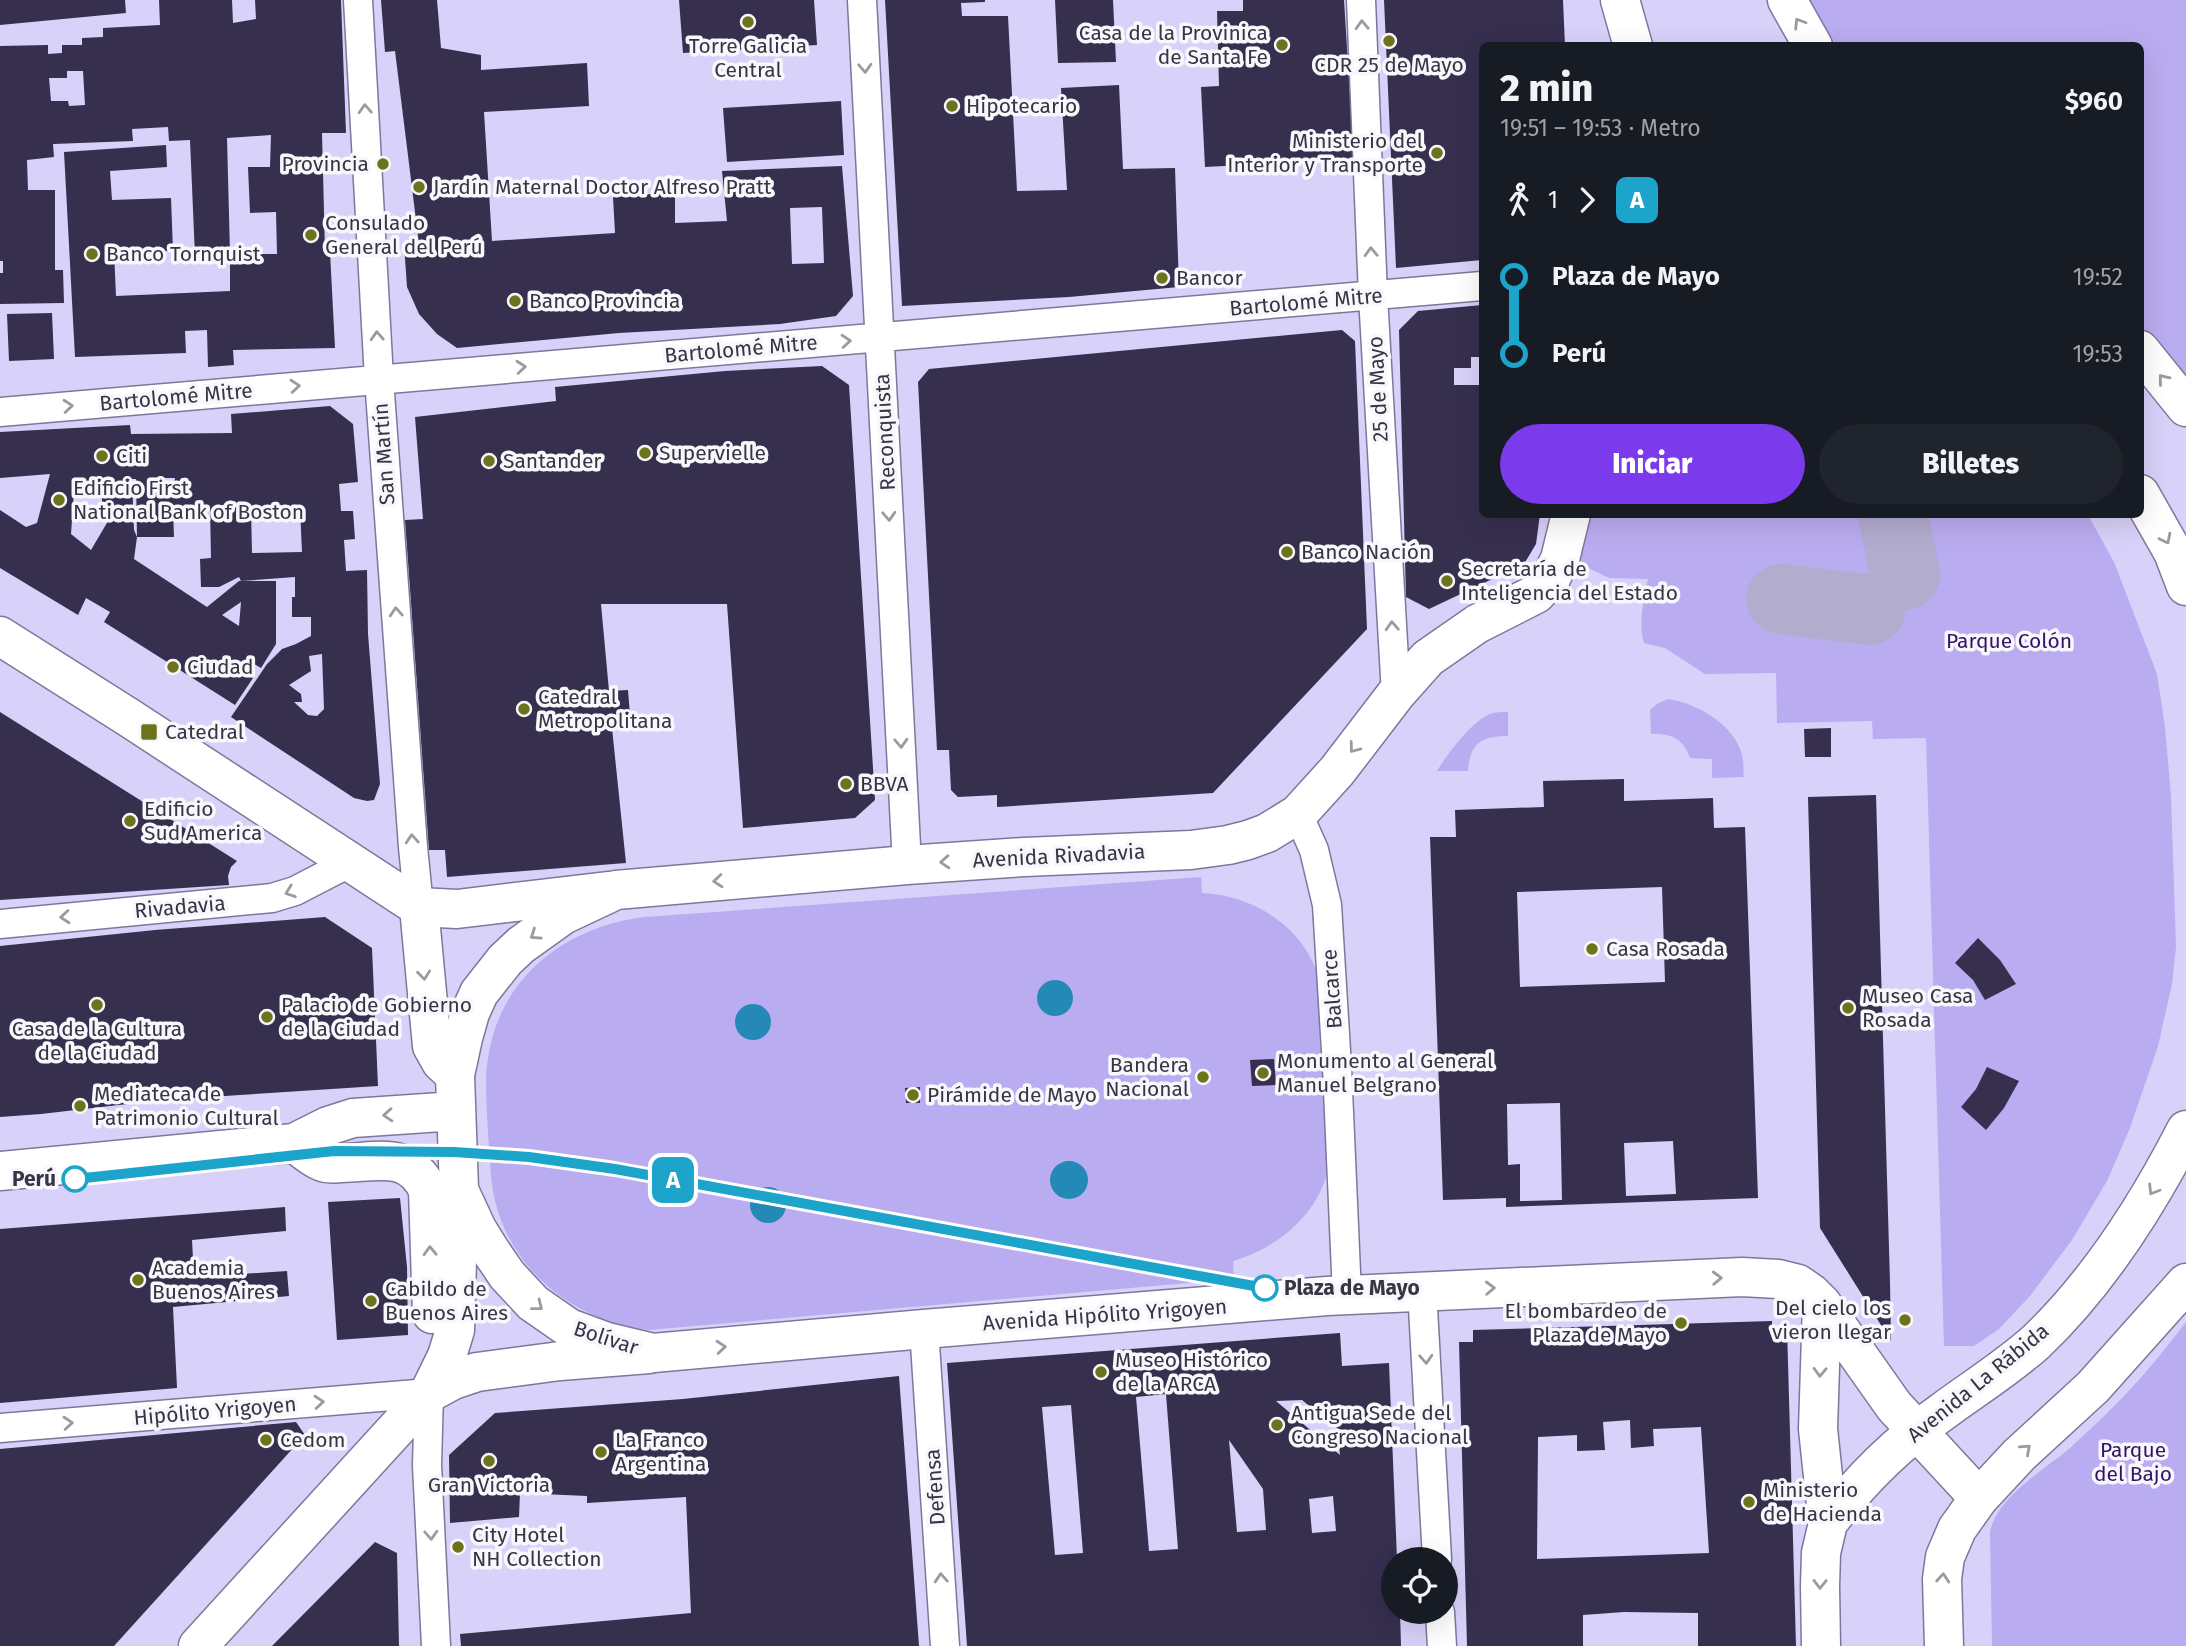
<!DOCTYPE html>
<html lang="es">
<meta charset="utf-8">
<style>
:root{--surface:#171b24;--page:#20242c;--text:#f1f3f6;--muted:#9ea1a6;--accent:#7c3aed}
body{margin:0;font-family:"Fira Sans",sans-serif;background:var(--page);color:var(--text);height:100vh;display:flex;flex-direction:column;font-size:26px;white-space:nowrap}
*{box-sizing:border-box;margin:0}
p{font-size:23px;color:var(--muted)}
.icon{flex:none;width:38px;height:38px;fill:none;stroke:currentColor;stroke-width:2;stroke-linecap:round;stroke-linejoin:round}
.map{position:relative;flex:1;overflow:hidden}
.details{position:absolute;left:1479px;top:42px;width:665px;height:476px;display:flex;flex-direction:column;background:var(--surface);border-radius:10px;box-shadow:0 7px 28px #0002}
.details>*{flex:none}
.badge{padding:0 14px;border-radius:10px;font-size:24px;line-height:46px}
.controls{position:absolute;left:1381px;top:1547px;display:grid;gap:14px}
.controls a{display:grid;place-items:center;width:77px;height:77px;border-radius:50%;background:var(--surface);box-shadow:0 7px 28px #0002;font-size:35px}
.map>.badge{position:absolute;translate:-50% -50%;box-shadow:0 0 0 4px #fff}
.legs{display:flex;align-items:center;gap:10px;height:77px;padding:0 21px;font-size:23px}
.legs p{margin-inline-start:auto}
.headline{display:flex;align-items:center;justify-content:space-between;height:119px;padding:0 21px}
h1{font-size:38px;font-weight:800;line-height:52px}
.primary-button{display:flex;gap:14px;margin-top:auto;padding:14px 21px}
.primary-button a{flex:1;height:80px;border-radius:42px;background:var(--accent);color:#fff;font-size:28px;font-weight:800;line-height:80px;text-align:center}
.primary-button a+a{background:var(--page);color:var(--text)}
ul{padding:0 21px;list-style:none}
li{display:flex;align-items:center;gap:24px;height:77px;font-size:26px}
li i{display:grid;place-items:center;width:10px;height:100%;margin:0 9px;background:currentColor}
li i::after{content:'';width:18px;height:18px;margin:-9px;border:5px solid;border-radius:50%;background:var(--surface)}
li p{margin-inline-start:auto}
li:first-child i{background:linear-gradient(#0000 50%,currentColor 0)}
li:last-child i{background:linear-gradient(currentColor 50%,#0000 0)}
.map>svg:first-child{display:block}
</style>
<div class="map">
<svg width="2186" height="1646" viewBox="0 0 2186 1646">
<rect width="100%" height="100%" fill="#d8d1f9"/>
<path fill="#baacf0" d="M1805,0h381v385l-46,-58v-281l-305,-1z
M1588,514l500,1 26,47 43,112 8,53 6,69 5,151 -4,37 -14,62 -28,82 -23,53 -35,59 -42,56 -31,33 -25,17h-30l-18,-608 -53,1 -1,-18 -95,2 -1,-50 -71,1 -40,-26 -21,-5c-6,-19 0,-46 4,-64l-39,-1 -31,-15z
M1668,699c29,4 67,26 74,56 2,7 1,15 2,22l-32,1v-19l-22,-1c-7,-20 -19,-25 -39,-24l-1,-24 7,-6z
M1508,712v24c-27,0 -38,7 -40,35h-31c10,-16 32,-46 49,-55 6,-4 14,-4 22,-4z
M1201,877l1,16c50,2 101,33 116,83 2,7 2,15 3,22 2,41 4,82 5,123 1,15 4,33 2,48 -10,47 -52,79 -95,92l1,18 -586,51c-72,-9 -135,-57 -153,-129 -5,-22 -5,-46 -7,-69 -1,-25 -4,-49 0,-74 12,-82 79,-132 157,-141z
M2186,1322v324h-194l-2,-114c6,-34 55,-63 80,-84 18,-17 37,-34 54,-52 22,-23 42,-48 62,-74z"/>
<path fill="#2489b7" d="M1037 998a18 18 0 1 1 36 0a18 18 0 1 1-36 0Z
M735 1022a18 18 0 1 1 36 0a18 18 0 1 1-36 0Z
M1050 1180a19 19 0 1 1 38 0a19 19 0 1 1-38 0Z
M750 1205a18 18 0 1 1 36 0a18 18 0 1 1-36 0Z"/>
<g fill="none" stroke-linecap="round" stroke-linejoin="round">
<path stroke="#b2acce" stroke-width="70" d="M1893,514l12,61
M1781,599l89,11"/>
</g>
<path fill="#362f4e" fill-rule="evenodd" d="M0,0h125l1,13 -126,12z
M159,0h73l1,23 23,-4 -1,-19h86l5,133h-24l3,119h5l5,96 -102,2 1,15 -26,2 -1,-37 -22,1 1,22 -111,4 -11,-205 102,-7 1,22 -57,4 2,29 59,-2 2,53 -59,1 2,44 114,-5v-37h47l-1,-42 -26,1 -2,-46h22l1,-32 -44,3 3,116 -35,2 -5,-116 -21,1 -1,-14 -36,2 1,12 -80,3 1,13 -27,3 1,30h27v80h8l1,33 -64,1v-31h3v-12h-3v-215l48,-1v9l14,-1v-8h20v-7l21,-1v-9l57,-3zM67,71h16l2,34 -16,1 -1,-5h-17l-2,-23h18z
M381,0h56l4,48 40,7v15l106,-7 2,43 -105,6 8,129 123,-8 -2,-36 62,-5v31l52,-2 -5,-50 120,-5 11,130 -17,20 -56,8 -161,9 -162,15 -20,-14 -18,-20 -12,-27 -3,-43h15l-24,-193 -10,1zM822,207l2,56 -32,1 -2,-56z
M679,0h135l3,45 -134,8z
M885,0h100v2l-24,1 1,13h46l9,175 50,-1 -6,-102 58,-3 4,84 52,-1 4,119 -110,10 -167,9z
M1055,0h58l3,62 -58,1z
M1243,0h101l10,159 -149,8 -4,-80 18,-1 -2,-75h26z
M1384,0h179l2,46h-83v214l-86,8z
M841,101l3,54 -117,7 -4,-54z
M1482,305v52h-11v11h-17v17h28v129h58l-4,30 -12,20 -95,45 -23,-12 -7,-267 19,-19z
M52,313l2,46 -45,2 -2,-47z
M1342,330l13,11 12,288 -154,164 -216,14v-12l-39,2 -7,-7 -2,-40h-12l-19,-368 11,-13z
M822,366l27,19 26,415 -20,18 -112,10 -16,-224h-126l8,87 19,-1 3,37 -19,1 14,135 -179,14 -2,-27h-16l-24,-330 18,-1 -8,-102 141,-16 -1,-14 170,-16z
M330,406l23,18 5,58 -19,2 2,27h12l2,28 -11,1 2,31 21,-1 1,64 12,150 -6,16 -7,1 -13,-3 -123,-81 36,-53 15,-15 14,-5 15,-8v-19h-19v-20h3v-20l-54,4 -2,-4 -20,10h-18l-1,-28 11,-1 -1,-51 -37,3 1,27h-37l-1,-58h-4l2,51 3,7 -3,22 73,48 32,-26h37v63l-15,24 -12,-7 -5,9 9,8 -18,27 -131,-83 6,-10 -24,-14 -8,17 -78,-47v-58l26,17 11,-4 13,-49 -50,4v-46l130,-7 1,9 101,-1 -1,-19zM161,478h14l-2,15h-11zM101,489l2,22 8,5 -20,34 -20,-16 3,-43zM300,509l2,43 -50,1 -1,-43zM241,602l-2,24 -17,-11zM322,654l2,55 -7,7 -9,-1 -14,-13h8l-1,-8 -12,-9 22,-14 -2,-15z
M0,712l237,149 -6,6 -3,9 1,9 -229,15z
M1831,728v29h-26l-1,-28z
M1624,779v22l89,-3 1,30 31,-1 13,371 -252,9v-9l-63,2 -13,-363h26l-1,-27 89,-3 -1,-26zM1662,887l3,95 -145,5 -3,-95zM1560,1103l2,97 -42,1v-37l-12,1 -1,-61zM1673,1141l3,53 -50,2 -2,-53z
M1876,795l14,488 1,58 -71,-113 -12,-431z
M325,917l47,31 6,138 -216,14 -121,14 -41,3v-171l155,-16z
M1978,938l22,22 16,24 -31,16 -12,-20 -18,-17z
M1274,1059l2,26 -24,1 -2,-26z
M1987,1067l32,14 -15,27 -18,22 -25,-23 15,-18z
M920,1087v16h-14l-1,-15z
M400,1198l7,69 1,68 -71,5 -9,-138z
M285,1207l1,24 -94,9 2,37 93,-6 2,25 -116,11 4,81 -177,15v-174z
M1772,1321v7l15,-1 9,319h-98v-33l-74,-1 -41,3v31h-116l-8,-304h14v-12zM1630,1420l1,28 23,-2 -1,-17 48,-2 8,126 -172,6 1,-122 39,-2v16l28,-1 -2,-28z
M1340,1333l2,33 47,-3 8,196h-4v53h7l1,34h-434l-20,-283zM1166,1394l12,155 -29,2 -13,-154zM1302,1400l35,28 3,27 -64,-54zM1071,1405l12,148 -28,2 -13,-148zM1229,1440l34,49 3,41 -29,2zM1333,1496l3,35 -24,2 -3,-34z
M899,1376l20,270h-458l-1,-12 231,-21 -5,-116 -99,6v-7l-67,-3 -1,24 -69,6 -1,-68 46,-42 188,-14z
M296,1422l9,13 -191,211h-114v-197z
M375,1542l22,11 2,93h-127z"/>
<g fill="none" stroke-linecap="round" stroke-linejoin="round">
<g stroke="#7e779b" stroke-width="31">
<path id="street" d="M358,0l21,379 34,468 6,60
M862,0l45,865
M1361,0l12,296 23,398
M0,412l1482,-126
M1298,814l16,36 13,55 10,162 10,228
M0,924l272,-26 23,-7 56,-29
M1422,1290l15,269
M924,1329l21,317
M0,1428l429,-35 -2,72 9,181
M1440,1612l2,34"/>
</g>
<g stroke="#7e779b" stroke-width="41">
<path id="secondary" d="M0,636l128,81 291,190
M419,907l38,2 151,-18
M419,907l13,139 9,16 14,13
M294,1143c9,6 22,18 32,20 5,1 12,0 16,0 37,-1 68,-12 86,27l4,124
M429,1393l24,-13 24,-8 83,-11 89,-7
M198,1646l231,-253 18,-37 8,-26 4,-140"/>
</g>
<g stroke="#7e779b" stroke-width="41">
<path id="primary" d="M1620,0l13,46
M1787,0l26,46
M2140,350l46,57
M2140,494l33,58 13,34
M1571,514l-11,45 -9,19 -15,16 -59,30 -49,34 -32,36 -59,77 -39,43 -31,19 -19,7 -20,5 -37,5 -167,7 -117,8 -291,25 -53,25 -42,30 -16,15 -26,33 -9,20 -7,25 -8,37 4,115 18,39 13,21 17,25 26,28 36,25 38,14 46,11 271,-24 403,-33 415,-19 36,2 20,5 13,9 11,11 72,102 85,92
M0,1171l294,-28 34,-17 25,-8 103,-7
M1828,1523c32,-43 70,-80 114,-111 31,-23 65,-44 94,-70 62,-59 111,-136 150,-212
M1821,1646l-1,-60 1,-33 7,-30 -10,-94 4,-125
M1944,1646l-2,-67 3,-22 12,-28 22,-31 40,-43 74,-68 93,-104"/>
</g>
<use href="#street" stroke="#fff" stroke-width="28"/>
<use href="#secondary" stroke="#fff" stroke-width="38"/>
<use href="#primary" stroke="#fff" stroke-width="38"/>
</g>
<defs><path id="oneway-chevron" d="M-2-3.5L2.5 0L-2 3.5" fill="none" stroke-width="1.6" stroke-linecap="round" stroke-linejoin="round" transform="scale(1.75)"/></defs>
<g stroke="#9b9aa2">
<use href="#oneway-chevron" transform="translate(1799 23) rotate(-122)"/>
<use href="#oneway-chevron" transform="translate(1362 25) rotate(-92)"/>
<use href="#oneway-chevron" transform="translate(865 68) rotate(87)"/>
<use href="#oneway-chevron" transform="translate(365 109) rotate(-93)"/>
<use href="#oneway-chevron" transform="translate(1371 252) rotate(-92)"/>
<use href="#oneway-chevron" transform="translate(377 336) rotate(-93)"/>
<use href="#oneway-chevron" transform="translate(846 341) rotate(-5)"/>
<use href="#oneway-chevron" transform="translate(521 367) rotate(-5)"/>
<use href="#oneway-chevron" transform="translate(2163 379) rotate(-129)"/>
<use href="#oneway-chevron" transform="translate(295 386) rotate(-5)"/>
<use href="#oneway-chevron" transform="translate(68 406) rotate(-5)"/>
<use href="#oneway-chevron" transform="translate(889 516) rotate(87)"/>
<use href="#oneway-chevron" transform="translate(2166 539) rotate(63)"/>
<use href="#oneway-chevron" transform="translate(396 612) rotate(-94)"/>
<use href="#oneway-chevron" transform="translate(1392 626) rotate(-93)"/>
<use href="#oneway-chevron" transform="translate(901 743) rotate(87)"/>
<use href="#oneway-chevron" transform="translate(1354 748) rotate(127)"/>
<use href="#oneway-chevron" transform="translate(412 839) rotate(-94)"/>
<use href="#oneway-chevron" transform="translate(945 862) rotate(176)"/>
<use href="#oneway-chevron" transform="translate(718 881) rotate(175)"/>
<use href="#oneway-chevron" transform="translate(290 892) rotate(160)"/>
<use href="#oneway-chevron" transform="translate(65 917) rotate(175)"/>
<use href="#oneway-chevron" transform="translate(535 935) rotate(146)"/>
<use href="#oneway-chevron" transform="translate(424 975) rotate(84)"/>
<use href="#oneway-chevron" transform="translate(388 1115) rotate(176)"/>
<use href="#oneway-chevron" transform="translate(2153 1190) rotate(122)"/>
<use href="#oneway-chevron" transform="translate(430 1251) rotate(-92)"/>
<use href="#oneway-chevron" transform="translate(1717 1278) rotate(-2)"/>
<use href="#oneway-chevron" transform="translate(1490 1288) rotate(-2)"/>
<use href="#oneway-chevron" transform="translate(538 1306) rotate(38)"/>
<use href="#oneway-chevron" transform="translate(721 1347) rotate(-5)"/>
<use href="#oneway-chevron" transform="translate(1426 1359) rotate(87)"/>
<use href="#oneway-chevron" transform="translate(1820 1372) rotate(92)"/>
<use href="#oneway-chevron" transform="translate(319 1402) rotate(-5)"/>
<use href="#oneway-chevron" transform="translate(68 1423) rotate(-5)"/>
<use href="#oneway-chevron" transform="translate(2026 1449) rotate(-42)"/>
<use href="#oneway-chevron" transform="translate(431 1535) rotate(87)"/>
<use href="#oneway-chevron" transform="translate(941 1578) rotate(-94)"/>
<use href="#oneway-chevron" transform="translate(1943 1578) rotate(-85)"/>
<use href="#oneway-chevron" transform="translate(1820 1584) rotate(91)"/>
</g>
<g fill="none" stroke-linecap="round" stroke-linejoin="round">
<g stroke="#fff" stroke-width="16">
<path id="line-1" d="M75,1179l259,-28 120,1 75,5 86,12 650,119"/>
</g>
<use href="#line-1" stroke="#1ca4cb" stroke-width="10"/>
</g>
<g fill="#6d731b" stroke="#f8f8fc" stroke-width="2.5">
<circle cx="748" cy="22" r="7"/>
<circle cx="1389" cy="41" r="7"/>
<circle cx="1282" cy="45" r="7"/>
<circle cx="952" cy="106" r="7"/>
<circle cx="1437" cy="153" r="7"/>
<circle cx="383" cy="164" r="7"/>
<circle cx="419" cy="187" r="7"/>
<circle cx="311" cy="235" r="7"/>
<circle cx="92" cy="254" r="7"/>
<circle cx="1162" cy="278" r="7"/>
<circle cx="515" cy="301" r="7"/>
<circle cx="645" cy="453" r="7"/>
<circle cx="102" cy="456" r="7"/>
<circle cx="489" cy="461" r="7"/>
<circle cx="59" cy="500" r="7"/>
<circle cx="1287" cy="552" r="7"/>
<circle cx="1447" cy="581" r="7"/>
<circle cx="173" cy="667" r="7"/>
<circle cx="524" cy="709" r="7"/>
<rect x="140" y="723" width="18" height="18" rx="3.5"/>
<circle cx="846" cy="784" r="7"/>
<circle cx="130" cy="821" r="7"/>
<circle cx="1592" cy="949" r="7"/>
<circle cx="97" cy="1005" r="7"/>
<circle cx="1848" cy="1008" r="7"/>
<circle cx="267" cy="1017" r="7"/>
<circle cx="1263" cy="1073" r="7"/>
<circle cx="1203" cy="1077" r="7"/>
<circle cx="913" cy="1095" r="7"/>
<circle cx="80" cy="1106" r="7"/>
<circle cx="138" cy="1280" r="7"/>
<circle cx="371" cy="1301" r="7"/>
<circle cx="1905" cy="1320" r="7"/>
<circle cx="1681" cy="1323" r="7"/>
<circle cx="1101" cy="1372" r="7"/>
<circle cx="1277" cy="1425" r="7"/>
<circle cx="266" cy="1440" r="7"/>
<circle cx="601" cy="1452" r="7"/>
<circle cx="489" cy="1461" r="7"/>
<circle cx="1749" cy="1502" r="7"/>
<circle cx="458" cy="1547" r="7"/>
</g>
<g fill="#fff" stroke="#1ca4cb" stroke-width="3.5">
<circle cx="75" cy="1179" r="12"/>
<circle cx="1265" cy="1288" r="12"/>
</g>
<g text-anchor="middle" stroke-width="7" stroke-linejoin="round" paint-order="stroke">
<g font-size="21" fill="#373544" stroke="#f8f8fc" text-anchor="start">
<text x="1268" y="40" text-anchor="end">Casa de la Provinica<tspan x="1268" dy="24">de Santa Fe</tspan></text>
<text x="748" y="53" text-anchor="middle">Torre Galicia<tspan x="748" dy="24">Central</tspan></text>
<text x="1389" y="72" text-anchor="middle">CDR 25 de Mayo</text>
<text x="966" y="113">Hipotecario</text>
<text x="1423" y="148" text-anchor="end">Ministerio del<tspan x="1423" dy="24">Interior y Transporte</tspan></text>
<text x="369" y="171" text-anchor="end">Provincia</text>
<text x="433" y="194">Jardín Maternal Doctor Alfreso Pratt</text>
<text x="325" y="230">Consulado<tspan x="325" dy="24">General del Perú</tspan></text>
<text x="106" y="261">Banco Tornquist</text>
<text x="1176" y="285">Bancor</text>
<text x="529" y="308">Banco Provincia</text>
<text x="659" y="460">Supervielle</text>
<text x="116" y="463">Citi</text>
<text x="503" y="468">Santander</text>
<text x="73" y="495">Edificio First<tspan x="73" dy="24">National Bank of Boston</tspan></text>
<text x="1301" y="559">Banco Nación</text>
<text x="1461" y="576">Secretaría de<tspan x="1461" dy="24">Inteligencia del Estado</tspan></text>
<text x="187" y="674">Ciudad</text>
<text x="538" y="704">Catedral<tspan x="538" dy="24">Metropolitana</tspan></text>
<text x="165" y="739">Catedral</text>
<text x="860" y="791">BBVA</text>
<text x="144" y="816">Edificio<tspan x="144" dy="24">Sud America</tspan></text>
<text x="1606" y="956">Casa Rosada</text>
<text x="1862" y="1003">Museo Casa<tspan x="1862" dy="24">Rosada</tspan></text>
<text x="281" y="1012">Palacio de Gobierno<tspan x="281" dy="24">de la Ciudad</tspan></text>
<text x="97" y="1036" text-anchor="middle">Casa de la Cultura<tspan x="97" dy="24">de la Ciudad</tspan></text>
<text x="1277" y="1068">Monumento al General<tspan x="1277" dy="24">Manuel Belgrano</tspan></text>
<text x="1189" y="1072" text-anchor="end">Bandera<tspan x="1189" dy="24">Nacional</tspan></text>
<text x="94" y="1101">Mediateca de<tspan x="94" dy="24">Patrimonio Cultural</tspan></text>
<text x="927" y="1102">Pirámide de Mayo</text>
<text x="152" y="1275">Academia<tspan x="152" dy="24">Buenos Aires</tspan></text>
<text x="385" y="1296">Cabildo de<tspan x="385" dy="24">Buenos Aires</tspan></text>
<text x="1891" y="1315" text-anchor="end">Del cielo los<tspan x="1891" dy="24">vieron llegar</tspan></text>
<text x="1667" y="1318" text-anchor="end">El bombardeo de<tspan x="1667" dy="24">Plaza de Mayo</tspan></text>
<text x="1115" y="1367">Museo Histórico<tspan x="1115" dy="24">de la ARCA</tspan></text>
<text x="1291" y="1420">Antigua Sede del<tspan x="1291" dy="24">Congreso Nacional</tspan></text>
<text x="280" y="1447">Cedom</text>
<text x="615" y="1447">La Franco<tspan x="615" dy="24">Argentina</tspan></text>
<text x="489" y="1492" text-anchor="middle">Gran Victoria</text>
<text x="1763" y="1497">Ministerio<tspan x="1763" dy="24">de Hacienda</tspan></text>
<text x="472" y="1542">City Hotel<tspan x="472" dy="24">NH Collection</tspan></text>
</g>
<g font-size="21" fill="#373544" stroke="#f8f8fc">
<text transform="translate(1306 302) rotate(-5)" y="7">Bartolomé Mitre</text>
<text transform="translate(741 349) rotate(-5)" y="7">Bartolomé Mitre</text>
<text transform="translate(1378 389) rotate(-93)" y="7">25 de Mayo</text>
<text transform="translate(176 397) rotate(-5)" y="7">Bartolomé Mitre</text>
<text transform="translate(885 432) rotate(-93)" y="7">Reconquista</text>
<text transform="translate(384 454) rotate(-94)" y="7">San Martín</text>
<text transform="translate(1059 856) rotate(-3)" y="7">Avenida Rivadavia</text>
<text transform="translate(180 907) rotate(-5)" y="7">Rivadavia</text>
<text transform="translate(1332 989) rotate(-94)" y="7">Balcarce</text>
<text transform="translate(1105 1315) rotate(-4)" y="7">Avenida Hipólito Yrigoyen</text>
<text transform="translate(606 1338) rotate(18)" y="7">Bolívar</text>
<text transform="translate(1978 1383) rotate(-39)" y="7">Avenida La Rábida</text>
<text transform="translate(215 1411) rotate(-5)" y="7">Hipólito Yrigoyen</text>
<text transform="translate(935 1487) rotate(-94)" y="7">Defensa</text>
</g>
<g font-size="21" fill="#341469" stroke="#f8f8fc">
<text x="2009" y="648">Parque Colón</text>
<text x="2133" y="1457">Parque<tspan x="2133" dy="24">del Bajo</tspan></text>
</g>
<g font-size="21" font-weight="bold" fill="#373544" stroke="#f8f8fc" text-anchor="end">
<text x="56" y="1186">Perú</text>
<text x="1284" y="1295" text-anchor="start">Plaza de Mayo</text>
</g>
</g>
</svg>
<div class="controls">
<a><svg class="icon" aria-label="locate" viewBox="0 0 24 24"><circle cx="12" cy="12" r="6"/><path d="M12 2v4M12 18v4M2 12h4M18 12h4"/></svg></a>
</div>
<b class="badge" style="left:673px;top:1180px;background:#1ca4cb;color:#fff">A</b>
<section class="details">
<div class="headline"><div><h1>2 min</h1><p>19:51 – 19:53 · Metro</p></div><b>$960</b></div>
<div class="legs"><svg class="icon" aria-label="walk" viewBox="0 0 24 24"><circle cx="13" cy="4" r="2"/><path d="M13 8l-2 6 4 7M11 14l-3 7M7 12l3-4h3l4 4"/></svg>1<svg class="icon" aria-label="forward" viewBox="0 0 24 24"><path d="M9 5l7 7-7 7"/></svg><b class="badge" style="background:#1ca4cb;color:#fff">A</b></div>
<ul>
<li><i style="color:#1ca4cb"></i><b>Plaza de Mayo</b><p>19:52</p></li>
<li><i style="color:#1ca4cb"></i><b>Perú</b><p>19:53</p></li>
</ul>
<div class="primary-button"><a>Iniciar</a><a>Billetes</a></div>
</section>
</div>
